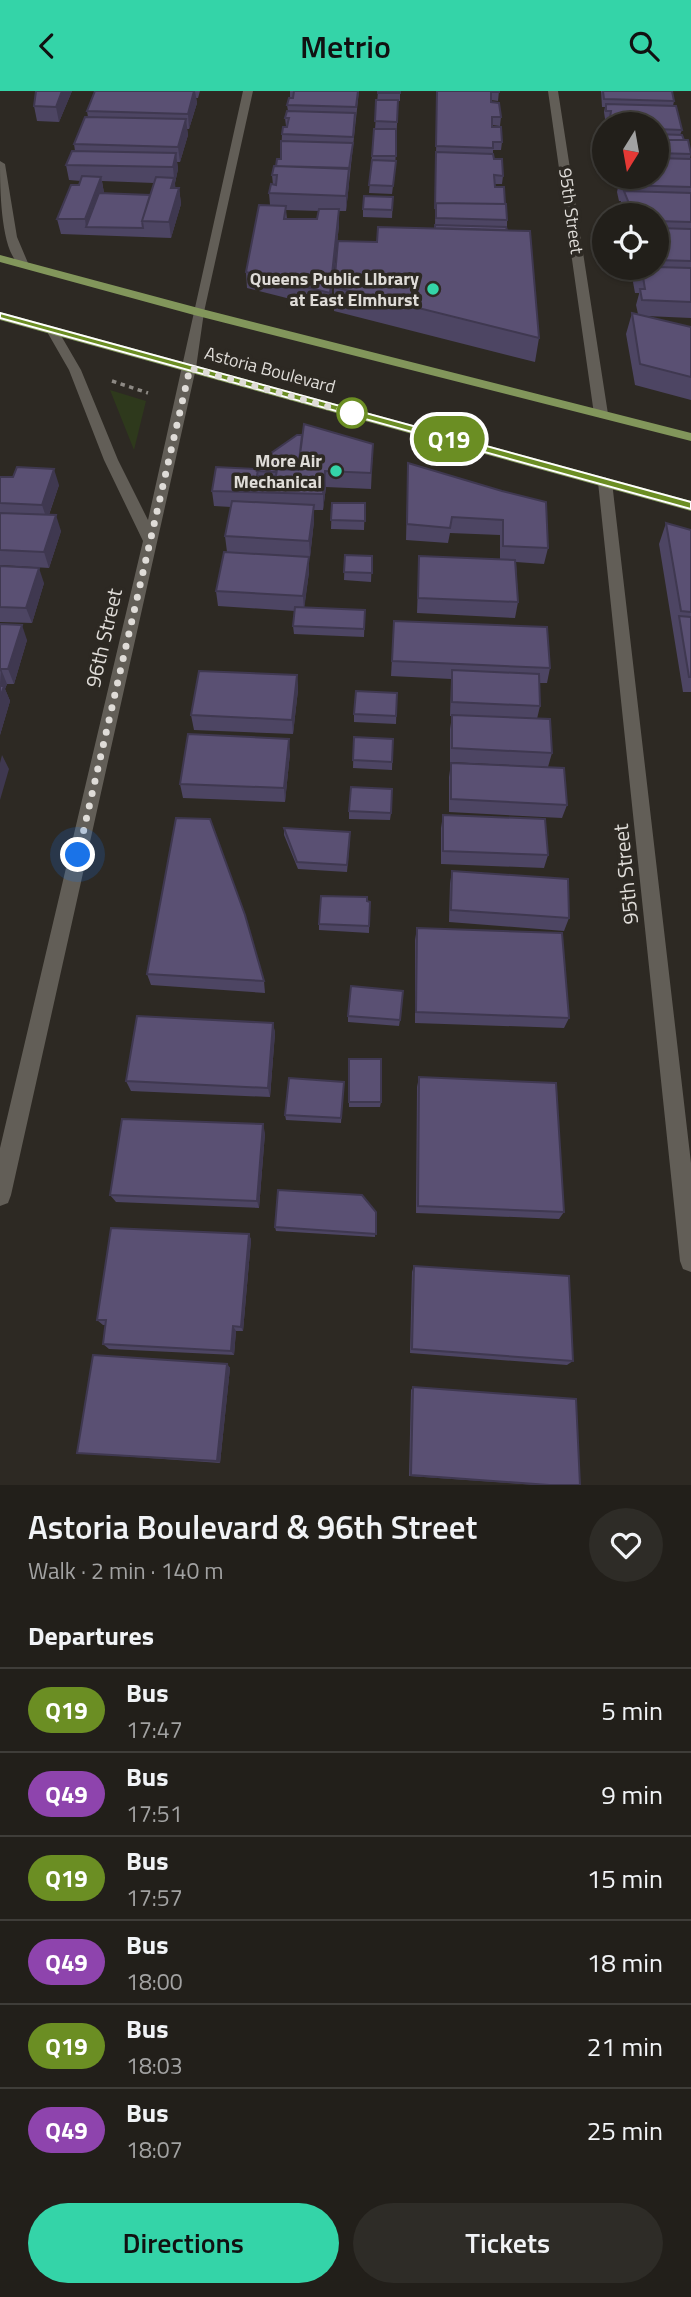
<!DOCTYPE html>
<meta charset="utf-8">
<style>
:root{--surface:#221f1a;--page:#2e2c27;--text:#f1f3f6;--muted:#a2a2a2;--line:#3f3d39;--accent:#34d4a8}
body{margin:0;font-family:"Titillium Web",sans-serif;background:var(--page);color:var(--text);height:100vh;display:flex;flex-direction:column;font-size:26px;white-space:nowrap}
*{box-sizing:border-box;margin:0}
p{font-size:23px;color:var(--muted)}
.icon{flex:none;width:38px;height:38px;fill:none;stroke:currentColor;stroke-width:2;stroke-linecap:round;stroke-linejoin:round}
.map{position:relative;height:1394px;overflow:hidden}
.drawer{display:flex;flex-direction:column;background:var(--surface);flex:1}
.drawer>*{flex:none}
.badge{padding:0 14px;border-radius:23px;font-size:24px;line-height:46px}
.needle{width:46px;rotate:191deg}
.buttons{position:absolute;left:592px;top:21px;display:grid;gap:14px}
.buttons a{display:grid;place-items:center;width:77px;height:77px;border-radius:50%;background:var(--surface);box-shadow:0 2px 5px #0004,0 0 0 2px var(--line);font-size:35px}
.you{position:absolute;width:35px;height:35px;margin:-18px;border:5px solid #fff;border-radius:50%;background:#1a73e8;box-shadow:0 0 0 10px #1a73e833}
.map>.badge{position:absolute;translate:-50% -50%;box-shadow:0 0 0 4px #fff}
h2{padding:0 28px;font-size:26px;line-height:63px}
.round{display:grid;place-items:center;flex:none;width:74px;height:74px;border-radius:37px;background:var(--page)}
.summary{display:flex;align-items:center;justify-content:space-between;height:119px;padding:0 28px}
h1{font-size:33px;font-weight:600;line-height:52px}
.action{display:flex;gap:14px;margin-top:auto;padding:14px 28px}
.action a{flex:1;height:80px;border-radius:42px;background:var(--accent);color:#111;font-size:28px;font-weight:600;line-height:80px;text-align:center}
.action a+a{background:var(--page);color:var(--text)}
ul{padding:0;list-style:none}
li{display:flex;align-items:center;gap:21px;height:84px;padding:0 28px;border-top:2px solid var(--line)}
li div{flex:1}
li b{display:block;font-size:26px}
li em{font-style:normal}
li .badge{min-width:77px;font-weight:700;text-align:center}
header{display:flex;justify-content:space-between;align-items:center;height:91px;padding:0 28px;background:var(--accent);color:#111;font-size:32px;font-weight:600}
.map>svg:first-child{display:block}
</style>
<header><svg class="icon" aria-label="back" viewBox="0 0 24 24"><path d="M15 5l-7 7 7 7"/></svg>Metrio<svg class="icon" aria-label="search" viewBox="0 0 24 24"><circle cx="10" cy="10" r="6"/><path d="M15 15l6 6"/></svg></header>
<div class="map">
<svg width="691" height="1394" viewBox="0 0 691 1394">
<rect width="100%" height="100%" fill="#2d2923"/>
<path fill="#2e391c" d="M110,299l36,11 -12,49z"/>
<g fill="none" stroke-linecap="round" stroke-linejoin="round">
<path stroke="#8d8984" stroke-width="3.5" stroke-dasharray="4.5 4.5" stroke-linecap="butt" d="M112,290l36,12"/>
<path fill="#625e57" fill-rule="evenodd" d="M243,0h10l-49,221 -8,56 -185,827 -3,8 -8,3v-58l143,-607 -39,-81 -35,-90 -23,-40 2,-3h8l25,43 37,90 30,60z
M548,0h10l50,323 -7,4 -7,-4z
M0,70l5,3 12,73 11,26 -6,3c-22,-10 -22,-82 -22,-105z
M605,386l7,5 79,681v109l-8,-3 -3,-8 -82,-779z"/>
<path fill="#82965b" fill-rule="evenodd" d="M0,164l202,54 489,124v8l-497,-126 -194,-53z
M0,221l691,189v10l-691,-191z"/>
</g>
<path fill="#4d4563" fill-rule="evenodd" d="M72,0l-13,31 -22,-1 -3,-15z
M95,0h105l-2,7h-2l1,5 -8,26h-2l1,6 -8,27h-3l1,7 -3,14v5h4l2,16 -10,34 -110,-4 -4,-15 24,-38 -12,-1 -3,-15 9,-14 -1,-7 14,-27 -1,-6zM102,90l52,2 -4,12 -46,-2z
M290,0h69l-13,120h-7v14l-9,84 -83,-21 -1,-16 24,-67 -1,-12 4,-8 -1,-10 4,-9 5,-7 1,-25 6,-8h-2l-1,-8 3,-7 -1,-6 3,-7zM286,119l33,1 -2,8h-30z
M378,0h22v10h-2l-3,69 -3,24 -23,-1 5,-64h1z
M437,0h62l-1,10 -7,-1v2l10,15 -1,9 -8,-1v2l10,15 -1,8h-8v4l1,5 9,17 -1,8h-7v3l10,17 2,16v10l32,108 -4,24 -201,-51v-24l43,-45 58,-14z
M601,0h71l2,10 -1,5 9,24 -2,5 11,18 -1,6h1v159l-45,-2 45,11v73l-56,-15 -9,-51 6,-21 6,1 -2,-9 3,-11v-1h-4l-2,-11 1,-7h-3l-1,-7h26v-53h-32l-4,-8 1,-6h-2l-2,-9 2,-10h-4v-5h41v-53h-47v-4l-4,-1 -1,-7 1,-5h-3z
M393,106l-1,21 -29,-1v-8z
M373,353l-2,45 -45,-2 -3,23h-9v11l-4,36 -47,-3 46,18 -5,36 61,2 -1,27 -70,-3 -1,-8 2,-15 -77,-5 -2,-15 11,-39 -2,-16 6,-29 -17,-1 -2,-15 42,-22z
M408,372l140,85 -4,16 -28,-2 2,40 -3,16 -98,-5 2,-57 81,4v-25l-50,-2 -2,10 -42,-3z
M0,386l59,8 -10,30 12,16 -12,37 -49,-3z
M332,412h33l-1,27 -33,-1z
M666,432l25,7v162h-8l-24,-148z
M345,464l27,1 -1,26 -27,-2z
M0,475l44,17 -12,40 -32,-1z
M394,530l156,47 -3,15h-8l1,23 -3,13 15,34 -4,14 -98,-5v-33l2,-13h-2l1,-37 -60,-3z
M0,533l27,16 -13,44h-7l-2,5 5,12 -10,34z
M297,584l1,15 -5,44 -99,-4 -3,-15z
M397,602l-1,31 -42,-2v-8z
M354,646l39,2 -1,31 -39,-2z
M290,662l-5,49 -102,-4 -3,-14z
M451,672l116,42 -5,13 -113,-6v-35z
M349,720l42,2 -1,7 -41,-1z
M443,724l105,40 -4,13 -103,-4v-36z
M284,737l66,11 -3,33 -49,-3 -14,-34z
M452,780l117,47 -5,13 -115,-9 1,-38z
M367,810l3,1 -1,31 -50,-3v-6z
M417,837l152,90 -5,10 -149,-5v-83z
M147,883l117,7 1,12 -114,-8z
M348,925l52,4 -1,6 -51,-4z
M273,932l2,10 -5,64 -139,-6 -5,-10z
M349,968l32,43 -1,5h-31z
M419,986l145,135 -5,7 -143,-6 1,-126z
M344,991l-3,41 -55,-3 -1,-5z
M265,1042l-6,75 -143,-6 -6,-7z
M376,1121l-1,25 -99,-6 -1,-4z
M249,1143l2,6 -8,91h-7l-2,24 -125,-6 -6,-5 3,-19h-3l-6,-5z
M414,1175l159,95 -6,4 -157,-12 2,-81z
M227,1273l3,4 -10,95 -143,-10z
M413,1296l167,98h-43l-128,-9 2,-86z"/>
<path fill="#3f3850" d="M62,0h10l-13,31 -3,-15z
M194,0h1l2,12 -8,26 -1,-15z
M186,28l2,16 -8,27 -2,-15z
M176,62l2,16 -3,14 1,10 -5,-5 3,-10 -1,-11z
M349,77v16l-3,27v-15z
M101,86l3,16 -13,34h-5l-1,-8z
M179,97l2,16 -10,34 -2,-16z
M339,118v16l-9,84v-16z
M54,378l5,16 -12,35 -5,-15z
M325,380l1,16 -3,23v-16z
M314,414v16l-4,36 -1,-16z
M56,424l5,16 -12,37 -5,-16z
M309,466v15l-5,39 -1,-15z
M39,477l5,15 -12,40 -6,-15z
M22,534l5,15 -13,44 -6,-15z
M1,578l6,15 -2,5 5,12 -10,34v-37l2,-8 -2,-6z
M297,584l1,15 -5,44 -1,-14z
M289,648l1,14 -5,49 -1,-14z
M2,664l7,14 -9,31v-37z
M273,932l2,10 -5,64 -2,-9z
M263,1033l2,9 -6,75 -2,-7z
M249,1143l2,6 -8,91 -2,-4z
M233,1235l3,5 -2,24 -3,-4z
M227,1273l3,4 -10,95 -3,-2z"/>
<path fill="#5a5073" stroke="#3f3850" stroke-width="2" d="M36,0h26l-6,16 -22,-1z
M95,0h99l-6,23 -101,-3z
M294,0h64l-2,16 -69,-2 2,-7h4z
M378,0h22v2h-22z
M437,0h62v1h-8v10l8,1 2,14h-9v10h9l1,15h-9v6l-57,-2z
M603,0h69l2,10 -70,-2z
M376,9h22l-1,22 -22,-1z
M606,13l70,2 6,24 -26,-1v-5h-47l2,-13h-5z
M287,20l68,2 -2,24 -71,-3 1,-7h4l1,-5 1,-4h-4z
M85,26l101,2 -8,28 -104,-3z
M374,38h22v27h-24z
M656,43l26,1 2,5h-28z
M656,49h32l3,14 -35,-1z
M281,50l72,2 -4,26 -73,-3 1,-7h4z
M72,60l104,2 -3,14 -107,-2z
M436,61l57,2 1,5h8l1,17 -9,-1 1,12h9l1,17 -69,-1 -1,6z
M656,67l35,1v28l-69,-2 -1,-8h35z
M372,69l24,1 -3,25 -24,-1z
M274,75l75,2 -3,28 -77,-3 2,-9 5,1 1,-10h-5z
M82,85l19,1 -16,42h-28l14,-34h8z
M156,86l18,1 -3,10h8l-10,34 -27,-1z
M624,100l67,2v29l-35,-1v-6h-28l-1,-4h5z
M99,102l51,2 -8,26 1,7 -57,-1z
M364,105l29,1 -1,13 -29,-1z
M436,112l70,1 1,16 -71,-2z
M259,114l27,1 -2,13h33l2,-10h20l-9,84 -84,-21z
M435,134l71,2 1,3 -72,-2z
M378,136l152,4 9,107 -205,-51 4,-46 39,1z
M656,137l35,1v32l-35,-1z
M656,176l35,1v34l-49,-2 -2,-11h5l-2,-12h-4l-2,-9h19z
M632,222l59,14v50l-51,-13z
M304,333l69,20 -2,29 -46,-2 -2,23 -111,-3 4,-24 42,2 -1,7h19l1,-7 21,1z
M297,344h5l-4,35 -21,-1 -1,3 -19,-1 1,-2h-4v-4z
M408,372l94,28 44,11 2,46 -45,-2v-26l-51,-3 -2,11 -43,-4z
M17,376l37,2 -12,36 -42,-2v-26h13z
M232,410l82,4 -5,36 -84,-5z
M332,412h33v18l-34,-1z
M0,422l56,2 -12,37 -44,-2z
M666,432l25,7v82l-10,-1z
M224,461l85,5 -6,39 -87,-5z
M345,464l27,1v17l-28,-1z
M419,465l96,4 3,42 -100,-4z
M0,475l39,2 -13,40 -26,-1z
M295,516l70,3 -1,19 -71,-3z
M679,525l12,1v60h-2z
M394,530l153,6 3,41 -158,-7z
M0,533l22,1 -14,44h-7l-1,2z
M452,579l87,4 1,32 -88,-4z
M199,580l98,4 -5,45 -101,-5z
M0,595h4l-4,12z
M356,600l41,2 -1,23 -42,-2z
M452,624l98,4 2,34 -100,-5z
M188,643l101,5 -5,49 -104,-4z
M354,646l39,2 -1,23 -39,-2z
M451,672l113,5 3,37 -116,-6z
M351,696l41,2 -1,24 -42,-2z
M443,724l102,4 3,36 -105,-4z
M176,727l34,1 35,96 19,66 -117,-7z
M284,737l66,4 -3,33 -50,-3z
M452,780l116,8 1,39 -118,-8z
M321,805l46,1v4l3,1 -1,24 -50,-2z
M417,837l145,5 7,85 -153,-6z
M351,895l52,5 -3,29 -52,-4z
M137,925l136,7 -5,65 -142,-7z
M349,968h32v43h-32z
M419,986l137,6 8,129 -146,-6z
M289,987l55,4 -3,36 -56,-3z
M122,1028l141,5 -6,77 -147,-6z
M278,1099l84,5 14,17v22l-101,-7z
M111,1137l138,6 -8,93 -8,-1 -2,25 -128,-7 3,-24h-9z
M414,1175l155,10 4,85 -161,-12z
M93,1264l134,9 -10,97 -140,-8z
M413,1296l163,12 4,86h-31l-138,-10z"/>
<path fill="#6b8e23" stroke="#fff" stroke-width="2" d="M0,222l691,189v7l-691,-191z"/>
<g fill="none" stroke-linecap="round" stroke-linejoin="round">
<path stroke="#dfdcd8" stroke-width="7" stroke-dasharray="0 12.6" d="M78,764l112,-487 165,46 -3,-1"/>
</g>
<g fill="#34d4a8" stroke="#2d2923" stroke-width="2.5">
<circle cx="433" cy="198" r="7"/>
<circle cx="336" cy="380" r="7"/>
</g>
<circle fill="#fff" stroke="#6b8e23" stroke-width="3.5" cx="352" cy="322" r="14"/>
<g text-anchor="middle" stroke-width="7" stroke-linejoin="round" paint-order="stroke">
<g font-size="18" fill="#dfdcd8" stroke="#2d2923">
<text transform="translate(571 120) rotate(82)" y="6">95th Street</text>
<text transform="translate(270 279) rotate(15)" y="6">Astoria Boulevard</text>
</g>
<g font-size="18" font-weight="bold" fill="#dfdcd8" stroke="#2d2923" text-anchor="end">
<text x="419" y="194">Queens Public LIbrary<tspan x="419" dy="21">at East Elmhurst</tspan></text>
<text x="322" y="376">More Air<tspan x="322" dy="21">Mechanical</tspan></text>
</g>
<g font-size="21" fill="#dfdcd8" stroke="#2d2923">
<text transform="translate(104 547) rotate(-77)" y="7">96th Street</text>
<text transform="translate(626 783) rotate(-96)" y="7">95th Street</text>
</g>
</g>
</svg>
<div class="buttons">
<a><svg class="needle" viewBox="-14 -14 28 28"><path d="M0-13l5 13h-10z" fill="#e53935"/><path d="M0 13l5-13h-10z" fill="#a2a2a2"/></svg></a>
<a><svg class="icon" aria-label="locate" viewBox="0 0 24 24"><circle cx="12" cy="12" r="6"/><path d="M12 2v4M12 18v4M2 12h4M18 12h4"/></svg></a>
</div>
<div class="you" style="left:78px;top:764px"></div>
<b class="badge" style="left:449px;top:348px;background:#6b8e23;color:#fff">Q19</b>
</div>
<section class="drawer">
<div class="summary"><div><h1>Astoria Boulevard &amp; 96th Street</h1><p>Walk · 2 min · 140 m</p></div><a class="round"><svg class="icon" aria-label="heart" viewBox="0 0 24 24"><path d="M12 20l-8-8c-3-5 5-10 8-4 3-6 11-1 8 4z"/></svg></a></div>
<h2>Departures</h2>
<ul>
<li><span class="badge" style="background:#6b8e23;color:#fff">Q19</span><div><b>Bus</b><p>17:47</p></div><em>5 min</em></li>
<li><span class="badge" style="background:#8e44ad;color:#fff">Q49</span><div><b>Bus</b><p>17:51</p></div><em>9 min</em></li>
<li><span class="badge" style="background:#6b8e23;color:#fff">Q19</span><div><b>Bus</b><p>17:57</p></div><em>15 min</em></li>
<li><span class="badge" style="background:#8e44ad;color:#fff">Q49</span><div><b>Bus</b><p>18:00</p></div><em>18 min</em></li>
<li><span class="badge" style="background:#6b8e23;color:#fff">Q19</span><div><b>Bus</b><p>18:03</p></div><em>21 min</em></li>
<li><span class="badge" style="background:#8e44ad;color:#fff">Q49</span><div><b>Bus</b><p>18:07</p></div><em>25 min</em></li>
</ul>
<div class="action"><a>Directions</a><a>Tickets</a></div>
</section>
